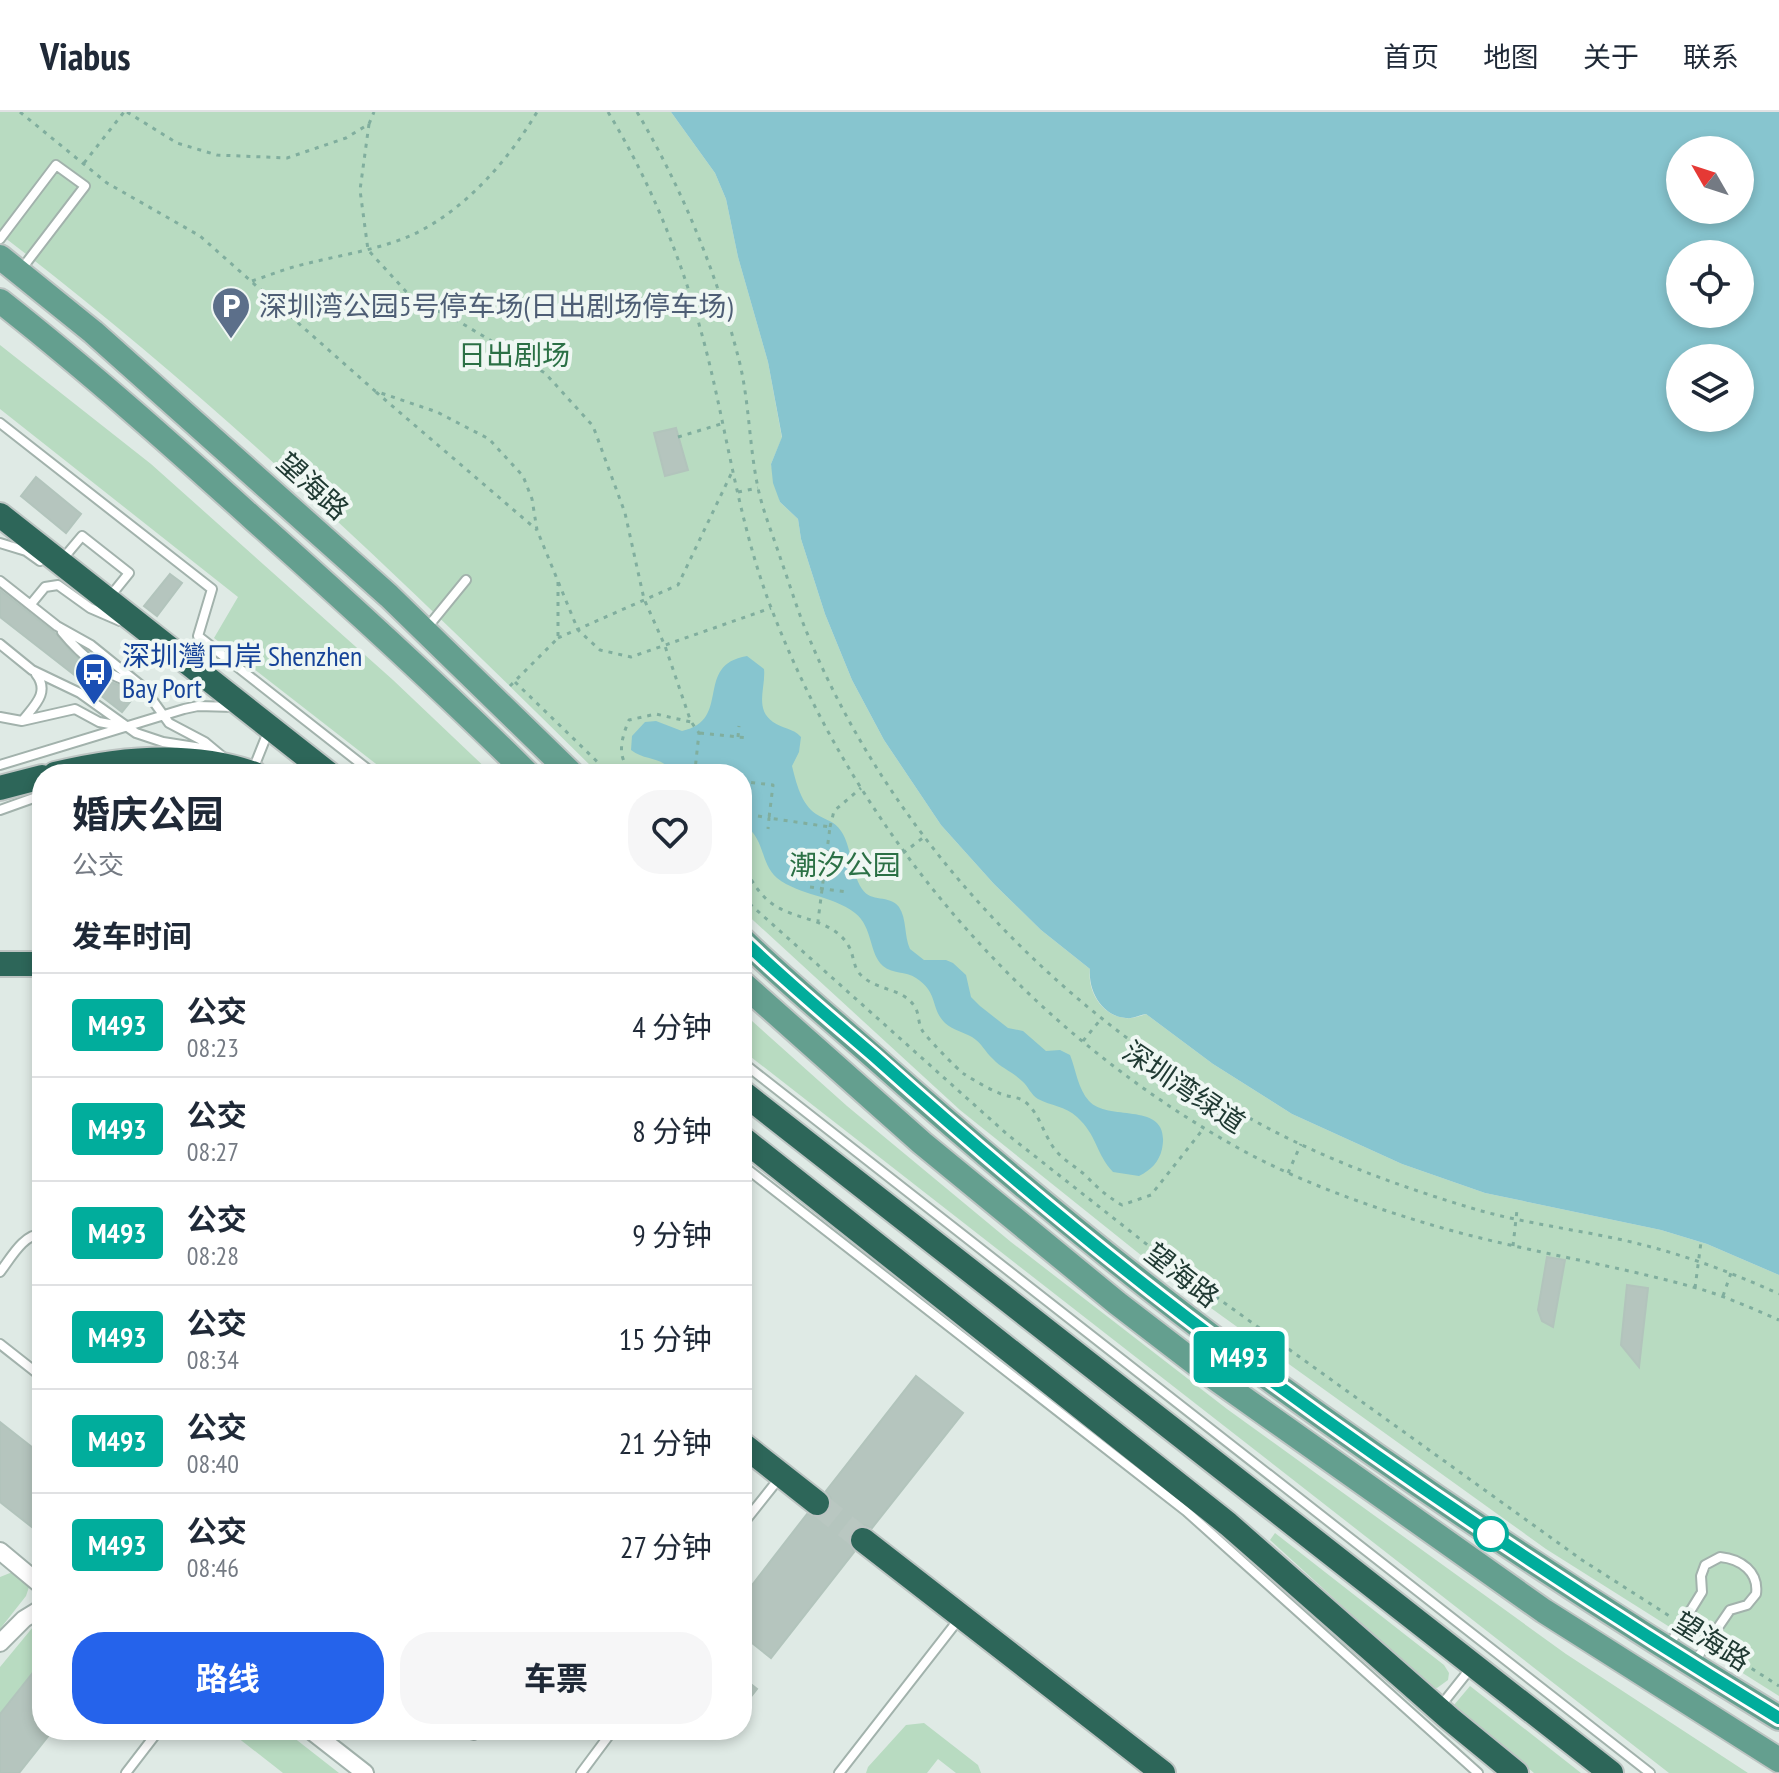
<!DOCTYPE html>
<html lang="zh">
<meta charset="utf-8">
<style>
:root{--surface:#fff;--page:#f6f6f7;--text:#1f2937;--muted:#747a83;--line:#e0e1e3;--accent:#2563eb}
body{margin:0;font-family:"PT Sans Narrow","Noto Sans SC",sans-serif;background:var(--page);color:var(--text);height:100vh;display:flex;flex-direction:column;font-size:30px;white-space:nowrap}
*{box-sizing:border-box;margin:0}
p{font-size:26px;color:var(--muted)}
.icon{flex:none;width:44px;height:44px;fill:none;stroke:currentColor;stroke-width:2;stroke-linecap:round;stroke-linejoin:round}
.map{position:relative;flex:1;overflow:hidden}
.details{position:absolute;left:32px;top:652px;width:720px;height:976px;display:flex;flex-direction:column;background:var(--surface);border-radius:32px;box-shadow:0 4px 12px #0003}
.details>*{flex:none}
.badge{padding:0 16px;border-radius:6px;font-size:28px;line-height:52px}
.needle{width:52px;rotate:309deg}
.tools{position:absolute;left:1666px;top:24px;display:grid;gap:16px}
.tools a{display:grid;place-items:center;width:88px;height:88px;border-radius:50%;background:var(--surface);box-shadow:0 4px 12px #0003;font-size:40px}
.map>.badge{position:absolute;translate:-50% -50%;box-shadow:0 0 0 4px #fff}
h2{padding:0 40px;font-size:30px;line-height:72px}
.round{display:grid;place-items:center;flex:none;width:84px;height:84px;border-radius:32px;background:var(--page)}
.head{display:flex;align-items:center;justify-content:space-between;height:136px;padding:0 40px}
h1{font-size:38px;font-weight:700;line-height:60px}
.cta{display:flex;gap:16px;margin-top:auto;padding:16px 40px}
.cta a{flex:1;height:92px;border-radius:32px;background:var(--accent);color:#fff;font-size:32px;font-weight:700;line-height:92px;text-align:center}
.cta a+a{background:var(--page);color:var(--text)}
ul{padding:0;list-style:none}
li{display:flex;align-items:center;gap:24px;height:104px;padding:0 40px;border-top:2px solid var(--line)}
li div{flex:1}
li b{display:block;font-size:30px}
li em{font-style:normal}
li .badge{min-width:88px;font-weight:700;text-align:center}
header{display:flex;align-items:center;gap:48px;box-sizing:border-box;height:112px;padding:0 40px;background:var(--surface);border-bottom:2px solid var(--line)}
header strong{font-size:38px}
nav{display:flex;gap:44px;margin-inline-start:auto;font-size:28px}
.map>svg:first-child{display:block}
</style>
<header>
<strong>Viabus</strong>
<nav><a>首页</a><a>地图</a><a>关于</a><a>联系</a></nav>
</header>
<div class="map">
<svg width="1779" height="1661" viewBox="0 0 1779 1661">
<rect width="100%" height="100%" fill="#dfeae5"/>
<path fill="#b8dbc1" d="M0,0h671l44,61 11,26 12,58 30,105 14,76 -11,26 9,38 18,17 3,20 24,75 27,66 32,60 57,85 53,59 47,46 49,39c-3,22 12,47 36,49 6,1 14,-2 20,-4l67,50 79,50 110,50 83,29 176,37 46,14 72,31v421l-233,-147 -374,-269 -212,-170 -218,-200v-136h-143c-191,-189 -385,-377 -599,-540z
M0,233l151,119 242,216 99,94h-103l-175,-136 24,-41 -238,-188z
M742,900l105,94 164,136 216,167 339,245 182,119h-79l-927,-723z
M1275,1421l169,132 5,8 -1,7 -11,8 -6,-1 -161,-147z
M10,1461h4l15,14 -3,9 -26,33v-52z
M42,1511v38l-42,53v-47l33,-40z
M1470,1574l111,87h-47l-80,-68z
M924,1611l54,42 3,8h-25l-18,-14 -11,14h-61l2,-6 38,-42z
M228,1618h56l55,43h-56z"/>
<path fill="#87c5cf" fill-rule="evenodd" d="M671,0h1108v1163l-72,-31 -46,-14 -176,-37 -83,-29 -110,-50 -79,-50 -67,-50c-6,1 -14,5 -20,4 -24,-2 -38,-27 -36,-49l-49,-39 -47,-46 -53,-59 -57,-85 -32,-60 -27,-66 -24,-75 -3,-20 -18,-17 -7,-19 -2,-19 11,-27 -14,-75 -30,-105 -12,-58 -11,-26zM1680,38h60v60h-60zM1680,142h60v60h-60zM1680,246h60v60h-60z
M747,544l17,13c2,18 -10,40 9,53 10,7 20,6 28,15l-2,15 -7,14c4,16 9,38 24,48 9,6 19,7 25,17 11,16 9,39 21,58 9,14 27,5 37,18 8,12 5,29 11,42l14,11h22l7,3 13,12 5,22 9,9 28,22 15,3 23,20 14,-1 10,5c6,15 8,34 19,46 20,22 83,-2 73,48 -3,13 -11,21 -23,27l-26,-4c-17,-18 -16,-37 -36,-55 -12,-11 -26,-11 -39,-18 -7,-4 -10,-13 -16,-18 -9,-9 -21,-13 -29,-22 -8,-7 -11,-16 -21,-22 -9,-5 -19,-7 -27,-14 -15,-15 -6,-30 -29,-45 -10,-7 -24,-4 -33,-12 -14,-12 -10,-39 -28,-53 -23,-18 -55,-17 -78,-35 -18,-16 -11,-40 -35,-55v-49h-67c-14,-19 -28,-12 -44,-24l1,-14 13,-14 11,-1 26,10c51,-11 11,-66 65,-75z"/>
<path fill="#b5c5be" stroke="#b2c4bc" stroke-width="2" d="M676,316l12,42 -23,6 -11,-43z
M36,365l45,37 -15,19 -45,-37z
M170,462l12,9 -25,33 -13,-10z
M0,478l55,43 19,22 18,15 21,13 25,9 -16,20 -122,-95z
M1547,1145l18,3 -12,67 -11,-6 -4,-11z
M1627,1173l21,3 -9,79 -18,-22z
M916,1264l47,37 -91,115 -8,-3 -12,5 -4,9 6,13 -83,106 -29,-23v-37l65,-84 15,3 7,-5 2,-14 -5,-7z
M0,1310l42,33v80l-42,-33z
M42,1549v69h11l-34,43h-19v-59z
M742,1565l15,12 -15,19z"/>
<g fill="none" stroke-linecap="round" stroke-linejoin="round">
<path stroke="#b9c7c1" stroke-width="24" stroke-dasharray="24 12" stroke-linecap="butt" d="M817,1391l46,37"/>
<g stroke="#a2b2ac" stroke-width="12">
<path id="lane" d="M0,127l56,-74 29,21 -65,85
M0,311l212,166 -14,47 176,138
M0,431l26,8 14,10
M61,449l21,-25 47,37 -21,26
M0,469l57,45 34,19 52,42 26,36 36,19 18,15
M31,492l14,-17 13,-2 32,23 30,13
M426,517l40,-49
M62,520c22,27 44,43 76,53
M0,532l32,26 48,23 56,40 27,9 51,8
M0,605l22,4 53,-12 24,13 21,4
M23,608c12,-15 27,-28 13,-46
M0,653l184,-56 14,-3 36,1
M252,660l16,-40
M0,698l42,-15
M742,950l908,711
M742,1053l444,346 292,262
M0,1160c11,-14 23,-38 42,-38
M0,1232l42,33
M742,1413l39,-49
M1668,1535l34,-55 -1,-16 4,-11 15,-8c21,2 39,15 36,37l-9,11 -17,5 -35,51
M1439,1596l31,-39
M456,1618l18,5 8,-5
M126,1661l33,-43
M581,1661l32,-43
M839,1661l120,-154"/>
</g>
<g stroke="#a2b2ac" stroke-width="20">
<path id="street" d="M0,1439l42,35
M0,1531l24,-24 18,-11
M310,1618l55,43"/>
</g>
<g stroke="#bcc4c2" stroke-width="28">
<path id="primary" d="M0,145l93,75 296,264 183,178
M0,189c89,70 174,146 257,221 92,82 183,165 271,252
M742,827c42,41 88,79 132,118 118,105 240,207 368,302 173,128 353,247 537,359
M742,871l180,160 195,160 95,73 332,235 235,149"/>
</g>
<g stroke="#bcc4c2" stroke-width="28">
<path id="highway" d="M0,403l329,259
M55,662c65,-16 136,-23 200,0
M0,676l42,-11
M0,852h42
M742,980l869,681
M742,1026l486,386 222,195 66,54
M742,1332l75,59
M863,1428l300,233"/>
</g>
<path stroke="#80ae9e" stroke-width="3" stroke-dasharray="4 6" stroke-linecap="butt" d="M20,0l87,71 93,53 175,155 62,21 52,27 34,37 9,23 5,31 41,100 22,20 31,7 140,-49
M127,0l50,31 40,12 70,3 59,-20 23,-14 5,-12
M608,0c47,77 81,166 102,254 19,80 31,162 60,239 87,229 255,425 470,544 53,29 111,51 169,69 93,30 190,43 284,69 30,8 58,21 86,33
M637,0c45,76 80,162 102,248 10,40 10,82 18,123 5,27 16,52 24,77 8,22 15,46 24,68 83,205 243,374 434,484 73,43 158,74 239,98 46,13 94,19 140,29 56,12 109,31 161,55
M369,12l-9,66 8,60 44,48 46,23 87,52 48,53 32,87 19,86 21,47 26,76 -35,-8 -27,6c-8,19 -15,43 9,54
M84,51l40,-51
M252,169c18,-6 35,-13 53,-17 35,-9 73,-14 107,-29 52,-24 96,-74 125,-123
M376,280l161,138
M678,325l43,-13
M738,380l20,-4
M558,526l120,-53 54,-113
M515,570l95,92
M510,574l48,-48v-57
M692,611l7,10 -4,37 26,4
M700,621l48,5
M738,625l1,-11
M685,657l10,1 -1,4
M742,667l5,3 26,3 -4,33 61,9 -12,94
M758,704l11,2 -1,11
M830,715l4,-16 27,-23
M903,741l21,-16
M742,750c9,18 18,36 37,46 22,12 55,13 69,37 7,11 4,23 15,32 16,14 40,11 52,30 4,6 3,16 7,23 2,5 36,40 42,44 11,7 25,15 37,20 8,3 17,3 23,7 17,13 19,35 33,51 8,9 19,15 28,23 13,13 21,21 37,30l29,-10 53,-67
M810,775l37,5
M742,785l266,238 179,141 395,284 89,57
M1083,929l18,-22
M1288,1061l13,-29
M1513,1134l4,-36
M1695,1176l6,-46
M1723,1184l8,-23
M1718,1535l61,39"/>
<use href="#lane" stroke="#fff" stroke-width="8"/>
<use href="#street" stroke="#fff" stroke-width="16"/>
<use href="#primary" stroke="#649f8f" stroke-width="24"/>
<use href="#highway" stroke="#2d6659" stroke-width="24"/>
</g>
<g fill="none" stroke-linecap="round" stroke-linejoin="round">
<g stroke="#fff" stroke-width="18">
<path id="line" d="M742,827c42,41 88,79 132,117 118,106 240,209 368,303 173,128 353,247 537,359"/>
</g>
<use href="#line" stroke="#01ad9c" stroke-width="12"/>
</g>
<defs>
<g id="parking-pin" transform="scale(2)"><path d="M0 17L-7.5 6A9.5 9.5 0 1 1 7.5 6Z" fill="#5c6f8a" stroke="#eff7f3"/><path d="M-3.5-5.5H1a3.5 3.5 0 0 1 0 7H-1V5.5H-3.5ZM-1-3.4V-.6H.8a1.4 1.4 0 0 0 0-2.8Z" fill="#fff"/></g>
<g id="bus-pin" transform="scale(2)"><path d="M0 17L-7.5 6A9.5 9.5 0 1 1 7.5 6Z" fill="#1a4fb4" stroke="#eff7f3"/><path d="M-5-6H5V4H4V6H2V4H-2V6H-4V4H-5ZM-3.5-4V0h7V-4ZM-3.5 1.2v1.5H-2V1.2ZM2 1.2v1.5H3.5V1.2Z" fill="#fff"/></g>
</defs>
<g fill-rule="evenodd">
<use href="#parking-pin" x="231" y="194"/>
<use href="#bus-pin" x="94" y="560"/>
</g>
<circle fill="#fff" stroke="#01ad9c" stroke-width="4" cx="1491" cy="1422" r="16"/>
<g text-anchor="middle" stroke-width="8" stroke-linejoin="round" paint-order="stroke">
<g font-size="28" fill="#4e5e75" stroke="#eff7f3" text-anchor="start">
<text x="259" y="204">深圳湾公园5号停车场(日出剧场停车场)</text>
</g>
<g font-size="28" fill="#2b7045" stroke="#eff7f3">
<text x="514" y="253">日出剧场</text>
<text x="845" y="763">潮汐公园</text>
</g>
<g font-size="28" fill="#203a33" stroke="#eff7f3">
<text transform="translate(313 374) rotate(42)" y="10">望海路</text>
<text transform="translate(1184 975) rotate(34)" y="10">深圳湾绿道</text>
<text transform="translate(1182 1163) rotate(38)" y="10">望海路</text>
<text transform="translate(1712 1529) rotate(32)" y="10">望海路</text>
</g>
<g font-size="28" fill="#164399" stroke="#eff7f3" text-anchor="start">
<text x="122" y="554">深圳灣口岸 Shenzhen<tspan x="122" dy="32">Bay Port</tspan></text>
</g>
</g>
</svg>
<div class="tools">
<a><svg class="needle" viewBox="-14 -14 28 28"><path d="M0-13l5 13h-10z" fill="#e53935"/><path d="M0 13l5-13h-10z" fill="#747a83"/></svg></a>
<a><svg class="icon" aria-label="locate" viewBox="0 0 24 24"><circle cx="12" cy="12" r="6"/><path d="M12 2v4M12 18v4M2 12h4M18 12h4"/></svg></a>
<a><svg class="icon" aria-label="layers" viewBox="0 0 24 24"><path d="M12 4l9 5-9 5-9-5zM3 14l9 5 9-5"/></svg></a>
</div>
<b class="badge" style="left:1239px;top:1245px;background:#01ad9c;color:#fff">M493</b>
<section class="details">
<div class="head"><div><h1>婚庆公园</h1><p>公交</p></div><a class="round"><svg class="icon" aria-label="heart" viewBox="0 0 24 24"><path d="M12 20l-8-8c-3-5 5-10 8-4 3-6 11-1 8 4z"/></svg></a></div>
<h2>发车时间</h2>
<ul>
<li><span class="badge" style="background:#01ad9c;color:#fff">M493</span><div><b>公交</b><p>08:23</p></div><em>4 分钟</em></li>
<li><span class="badge" style="background:#01ad9c;color:#fff">M493</span><div><b>公交</b><p>08:27</p></div><em>8 分钟</em></li>
<li><span class="badge" style="background:#01ad9c;color:#fff">M493</span><div><b>公交</b><p>08:28</p></div><em>9 分钟</em></li>
<li><span class="badge" style="background:#01ad9c;color:#fff">M493</span><div><b>公交</b><p>08:34</p></div><em>15 分钟</em></li>
<li><span class="badge" style="background:#01ad9c;color:#fff">M493</span><div><b>公交</b><p>08:40</p></div><em>21 分钟</em></li>
<li><span class="badge" style="background:#01ad9c;color:#fff">M493</span><div><b>公交</b><p>08:46</p></div><em>27 分钟</em></li>
</ul>
<div class="cta"><a>路线</a><a>车票</a></div>
</section>
</div>
